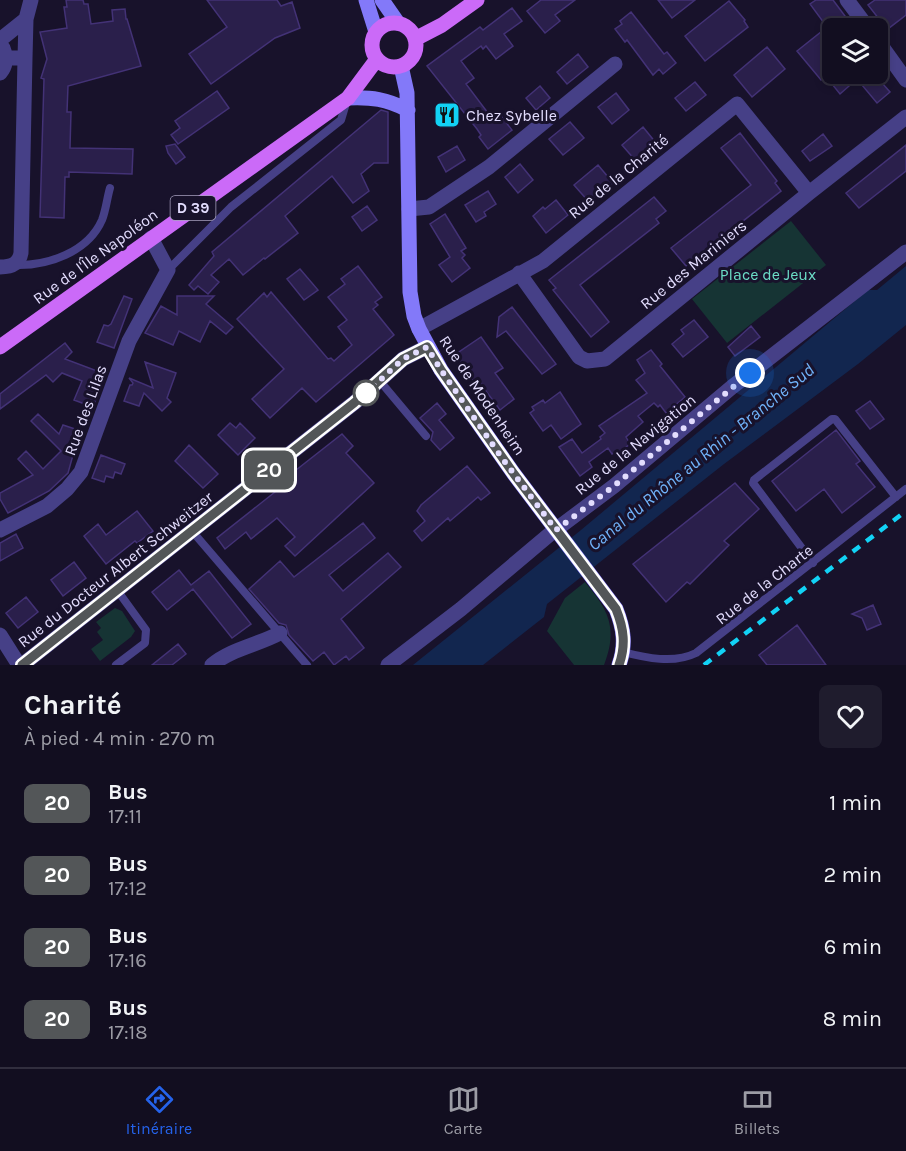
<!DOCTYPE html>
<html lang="fr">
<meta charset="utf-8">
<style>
:root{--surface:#120e20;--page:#1f1c2d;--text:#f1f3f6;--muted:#9c9ca5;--line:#312e3e;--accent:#2563eb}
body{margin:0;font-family:Karla,sans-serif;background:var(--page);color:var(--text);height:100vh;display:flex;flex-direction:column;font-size:22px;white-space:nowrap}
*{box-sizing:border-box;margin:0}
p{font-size:20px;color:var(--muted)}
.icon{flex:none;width:33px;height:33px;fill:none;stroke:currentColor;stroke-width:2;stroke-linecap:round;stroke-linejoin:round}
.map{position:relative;height:665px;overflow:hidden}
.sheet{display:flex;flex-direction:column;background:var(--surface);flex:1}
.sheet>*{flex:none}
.badge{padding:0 12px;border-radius:9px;font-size:21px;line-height:39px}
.fabs{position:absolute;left:822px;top:18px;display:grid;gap:12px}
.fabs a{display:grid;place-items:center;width:66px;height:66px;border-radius:9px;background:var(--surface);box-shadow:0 3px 9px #0003,0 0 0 2px var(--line);font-size:30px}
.you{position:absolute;width:30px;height:30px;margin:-15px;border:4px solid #fff;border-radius:50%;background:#1a73e8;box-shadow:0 0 0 9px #1a73e833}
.map>.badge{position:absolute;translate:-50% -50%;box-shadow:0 0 0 3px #fff}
.round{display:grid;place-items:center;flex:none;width:63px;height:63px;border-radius:9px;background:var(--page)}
.headline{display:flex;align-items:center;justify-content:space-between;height:102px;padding:0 24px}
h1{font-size:28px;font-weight:700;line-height:45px}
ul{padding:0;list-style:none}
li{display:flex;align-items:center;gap:18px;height:72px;padding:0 24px}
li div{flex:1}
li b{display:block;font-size:22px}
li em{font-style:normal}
li .badge{min-width:66px;font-weight:700;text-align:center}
.tab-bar{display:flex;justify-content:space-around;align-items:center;height:84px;border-top:2px solid var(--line);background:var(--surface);font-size:16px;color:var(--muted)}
.tab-bar a{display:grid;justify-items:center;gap:3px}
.tab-bar .current{color:var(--accent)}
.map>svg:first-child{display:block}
</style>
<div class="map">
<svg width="906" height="665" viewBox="0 0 906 665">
<rect width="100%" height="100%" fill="#18122b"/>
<path fill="#163434" d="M791,221l35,44 -99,78 -35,-44z
M585,582c24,29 33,46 19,83h-30l-27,-34 18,-33z
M115,608l7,3 13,20 -4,6 -31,24 -9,-12 12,-9 -6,-8 4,-4 -5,-6z"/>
<path fill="#12264f" d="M906,266v59l-48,39 -134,100 -177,140 -3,13 -61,48h-70l168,-135 287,-240h9z"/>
<path fill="#2a1f4b" stroke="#433276" stroke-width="1.5" d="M66,0h17l1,4h4l3,20 22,-3 -1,-11 13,-1 1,10h1l14,47 -73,20 -1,26h4l-1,36 63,1 -1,25 -63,-2v5h-4l-1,41 -24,-1 4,-138 -3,-1 6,-19 -7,-27 27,-4 -3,-21h3z
M207,0h70l4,6 11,-4 8,26 -25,10 -64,46 -22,-30 38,-27z
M541,0h34l-20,15 5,6 -15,12 -18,-22z
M658,0h37l-23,18z
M816,0h17l21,28h-22v46h42l16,18 -13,11 -20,-24 -17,15 -12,-15 -3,3 -2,-4 -2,2 -24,-29 30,-24 -17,-23z
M875,0h31v15l-17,13 -2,-1 -1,1 -18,-23z
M729,1l16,19 -1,1 4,6 -43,34 -20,-25z
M512,8l10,13 -18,13 9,12 -17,13 -10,-13 -3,3 -2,-3 -20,15 13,17 -8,6 25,33 7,-5 14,18 -24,19 -9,-12 2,-2 -4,-6 -50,-63 53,-39 3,3z
M631,12l33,42 3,-2 9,11 -13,11 -4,-5 -6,6 -26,-35 -2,2 -10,-13 7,-5 -2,-3z
M767,47l18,22 -33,28 -18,-22z
M578,54l10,13 -21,17 -10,-12z
M695,82l11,13 -20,16 -11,-13z
M540,86l10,12 -14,12 -10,-12z
M217,91l12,17 -51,36 -7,-9 9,-7 -5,-7z
M616,93l13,17 -17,14 -14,-17z
M381,110l7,2v51h-14l-13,11 8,17 -16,12 -21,-27 -47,40 13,17 -33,26 -1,-1 -21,17 -14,-16 -18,16 8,7 -11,12 -10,-8 -4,4 -5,-5 25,-29 -2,-4z
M570,122l14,16 -21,17 -14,-16z
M643,127l13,16 -21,17 -13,-15z
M740,133l37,48 -2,2 6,8 -95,75 -15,-18 80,-63 -30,-37z
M823,134l9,12 -22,15 -8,-10z
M175,144l10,13 -9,7 -8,-11 -2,-7z
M906,145v26l-47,37 -13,-15z
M457,146l8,14 -19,12 -8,-15z
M520,164l13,16 -15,13 -13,-16z
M598,165l15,18 -24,19 -15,-17z
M488,191l8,13 -12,8 2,4 -10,6 -11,-17z
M654,197l12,14 -10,8 3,4 -79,62 29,37 -18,15 -38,-47 3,-2 -7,-8z
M556,200l12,15 -22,18 -13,-17 10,-9 2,2z
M367,206l10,14 -15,11 -10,-14z
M445,214l21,34 -5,3 4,4 -3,3 8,10 -18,14 -13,-17 11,-8 -20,-33z
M358,266l24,31 -7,5 3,3 -5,4 21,26 -78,67 -14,-14 -32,30 -18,-19 32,-30 -47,-50 27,-26 3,4 4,-5 57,67 3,-1 3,3 18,-16 -14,-18 9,-7 -19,-23 17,-13 -4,-5z
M300,269l18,21 -14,10 -17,-21z
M124,296l8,3 -18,49 -17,-6 7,-17 4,1 3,-2z
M177,296h37l-8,8 27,23 -7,7 -16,-13 -10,21 -21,-11 -6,14 -28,-12 16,-27 16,9z
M512,307l44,57 -14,10 -36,-43 -9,6 2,-20z
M694,320l14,17 -25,20 -11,-13 12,-10 -3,-4z
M751,326l9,11 -25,19 -7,-9z
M481,337l22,31 -8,5 19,26 -14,11 -23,-31 -3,3 -18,-28z
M65,343l7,9 -7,7 40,15 -12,33 -19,-7 8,-19 -20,-8 -9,9 -7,-7 -46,34v-15z
M651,350l11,14 -2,2 25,31 -19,16 -6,-8 -2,2 -4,-4 -16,13 5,6 -17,15 4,7 -12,9 -1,-2 -5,3 -4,-6 -19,14 3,5 -12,9 -21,-29 13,-8 10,14 19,-14 -1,-2 5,-4 -6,-7 48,-33 -11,-13 9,-7 -8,-13z
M145,362l31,11 -9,25 4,4 -9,9 -18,-18 -5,13 -15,-5 6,-16h2l1,-2 -4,-5 24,10z
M560,392l21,32 -20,15 -10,-14 -8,6 -13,-18 4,-3 -2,-3 11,-7 2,3z
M870,401l14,18 -14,10 -14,-18z
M437,403l9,11 -7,6 15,18 -14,12 -9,-10 2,-8 -13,-14z
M38,414l21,20 4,-9 15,5 -8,21 3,4 -5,18 -19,18 -41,22 -8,-14v-6l33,-18 -15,-16 8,-8 17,18 18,-18 -30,-30z
M230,423l6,5 4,-5 15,15 -17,17 -20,-20z
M836,430l24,31 -4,3 19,23 -33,26 -18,-24 -28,22 -24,-30z
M342,434l11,12 -7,7 28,30 -79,73 -10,-10 10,-9 -18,-19 -26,21 -5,-7 -21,17 -8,-11 63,-50 -3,-3z
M189,445l29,29 -15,14 -28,-27z
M101,455l24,9 -4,10 -6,-2 -2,6 -7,-2 -2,6 -12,-4z
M467,466l23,27 -9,7 -3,-3 -28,24 -2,-3 -26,23 -8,-10 11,-10 -8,-10 4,-6z
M735,483l24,26 -35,32 5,4 -39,39 -3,-2 -21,20 -33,-38z
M137,511l16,20 -16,12 -2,-2 -29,23 -22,-28 14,-12 8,11z
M363,523l12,15 -46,37 14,16 45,-38 13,14 -60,52 23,29 -15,12 -3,-4 -12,9 -10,-13 -11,9 -24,-26 -3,-10 -7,-2 -30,-34 31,-28 14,16z
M16,534l7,14 -23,13v-18z
M74,562l12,16 -23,18 -12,-16z
M179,570l12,15 18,-14 42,53 -19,14 -39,-49 -26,21 -15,-18z
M26,597l12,15 -20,16 -12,-15z
M873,605l8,19 -14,6 -5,-12 -10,-4z
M797,625l29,40h-59l-8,-10z
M178,644l8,10 -14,11h-20z"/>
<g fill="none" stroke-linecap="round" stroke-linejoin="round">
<path stroke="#464087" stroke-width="8" d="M15,265c33,1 73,-13 87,-45 4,-10 5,-22 8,-32
M168,270l63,-63 110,-87 6,-20
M379,380l47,56
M192,531l115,134
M813,563l-60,-80 1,-3 78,-61h3l61,78
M623,652c23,6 51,12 73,1l210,-164
M116,665l29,-22 1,-13 -29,-40"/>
<path stroke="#464087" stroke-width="15" d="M847,0l21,28
M0,40l26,-21 5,-19
M878,41l28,39
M25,58l1,-39
M0,73c6,-7 7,-16 3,-25
M409,209l20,-2 60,-40 126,-103
M0,267c12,0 19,-3 21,-14l4,-195h-20
M519,273l60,84 8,4 18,-2 204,-166 97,-76
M419,329l124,-68 194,-157 72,89
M0,530l47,-24 20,-17 14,-17 48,-131 39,-71 -17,-32
M0,635l19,30
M22,665l337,-266 44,-40 24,-12
M212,665c19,-16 46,-20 68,-32
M388,665l73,-56 89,-75 64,-48 118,-99 174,-135"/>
<path stroke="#8379f9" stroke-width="15" d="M366,0l10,32
M382,0l16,23
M401,66l6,27 3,199 4,24 5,13 22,41 73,104 102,135c8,20 10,36 3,56
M348,98c24,-1 38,1 60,12"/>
<path stroke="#cb6af8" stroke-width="15" d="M372 45a22 22 0 1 1 44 0a22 22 0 1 1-44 0Z
M415,39l27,-14 35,-25
M0,347l348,-249 29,-39"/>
<path stroke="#12d2f5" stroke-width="4.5" stroke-dasharray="9 8" stroke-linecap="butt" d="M704,665l202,-154"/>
</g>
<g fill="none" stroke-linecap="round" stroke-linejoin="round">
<g stroke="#fff" stroke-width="14">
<path id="line" d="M22,665l332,-262 49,-44 24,-12 14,23 73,104 102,135c8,20 10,36 3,56"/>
</g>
<use href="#line" stroke="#535658" stroke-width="9"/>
<path stroke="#e3ddfe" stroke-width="6" stroke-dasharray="0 10.8" d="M366,393l37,-34 24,-12 14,23 61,88 54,72 58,-44 136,-113"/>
</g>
<defs>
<g id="restaurant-square" transform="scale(1.35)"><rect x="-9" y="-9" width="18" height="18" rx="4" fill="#12d2f5" stroke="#18122b"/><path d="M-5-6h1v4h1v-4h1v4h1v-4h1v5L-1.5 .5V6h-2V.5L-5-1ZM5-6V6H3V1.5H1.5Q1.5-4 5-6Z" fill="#111"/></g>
</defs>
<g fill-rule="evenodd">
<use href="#restaurant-square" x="447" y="115"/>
</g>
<circle fill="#fff" stroke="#535658" stroke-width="3" cx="366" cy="393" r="12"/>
<g text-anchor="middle" stroke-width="6" stroke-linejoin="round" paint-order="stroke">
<rect fill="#18122b" stroke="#a6a0bf" stroke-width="1.5" x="170.5" y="196" width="45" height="24" rx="4.5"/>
<g font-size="15" font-weight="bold" fill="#e3ddfe">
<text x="193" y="213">D 39</text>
</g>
<g font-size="16" fill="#e3ddfe" stroke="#18122b" text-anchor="start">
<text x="466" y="121">Chez Sybelle</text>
</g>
<g font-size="16" fill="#e3ddfe" stroke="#18122b">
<text transform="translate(618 176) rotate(-39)" y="6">Rue de la Charité</text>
<text transform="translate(95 256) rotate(-36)" y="6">Rue de l'Île Napoléon</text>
<text transform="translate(693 264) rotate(-39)" y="6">Rue des Mariniers</text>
<text transform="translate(483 395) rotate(56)" y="6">Rue de Modenheim</text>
<text transform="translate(85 410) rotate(-70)" y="6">Rue des Lilas</text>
<text transform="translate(635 444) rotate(-39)" y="6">Rue de la Navigation</text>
<text transform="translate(115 569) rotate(-38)" y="6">Rue du Docteur Albert Schweitzer</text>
<text transform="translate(764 584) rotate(-38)" y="6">Rue de la Charte</text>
</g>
<g font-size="16" fill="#6bdcc6" stroke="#18122b">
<text x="768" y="280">Place de Jeux</text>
</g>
<g font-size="18" font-style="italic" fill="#70b2f9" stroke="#18122b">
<text transform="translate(701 457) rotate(-39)" y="6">Canal du Rhône au Rhin - Branche Sud</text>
</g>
</g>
</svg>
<div class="fabs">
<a><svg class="icon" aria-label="layers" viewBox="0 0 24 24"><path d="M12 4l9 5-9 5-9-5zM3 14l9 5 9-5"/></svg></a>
</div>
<div class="you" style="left:750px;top:373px"></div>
<b class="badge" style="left:269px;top:470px;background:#535658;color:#fff">20</b>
</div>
<section class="sheet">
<div class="headline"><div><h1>Charité</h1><p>À pied · 4 min · 270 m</p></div><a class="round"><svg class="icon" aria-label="heart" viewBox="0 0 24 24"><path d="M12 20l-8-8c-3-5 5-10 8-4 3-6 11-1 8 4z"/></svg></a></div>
<ul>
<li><span class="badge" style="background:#535658;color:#fff">20</span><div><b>Bus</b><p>17:11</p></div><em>1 min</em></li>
<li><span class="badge" style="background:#535658;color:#fff">20</span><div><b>Bus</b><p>17:12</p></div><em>2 min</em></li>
<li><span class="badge" style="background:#535658;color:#fff">20</span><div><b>Bus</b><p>17:16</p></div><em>6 min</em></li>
<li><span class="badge" style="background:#535658;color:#fff">20</span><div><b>Bus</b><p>17:18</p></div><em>8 min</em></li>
</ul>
</section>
<nav class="tab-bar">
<a class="current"><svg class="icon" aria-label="directions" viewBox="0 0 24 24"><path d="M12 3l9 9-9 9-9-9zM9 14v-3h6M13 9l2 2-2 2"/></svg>Itinéraire</a>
<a><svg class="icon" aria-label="map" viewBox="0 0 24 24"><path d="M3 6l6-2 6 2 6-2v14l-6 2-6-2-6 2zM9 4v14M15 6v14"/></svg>Carte</a>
<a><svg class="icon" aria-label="tickets" viewBox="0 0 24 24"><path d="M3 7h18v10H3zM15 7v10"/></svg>Billets</a>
</nav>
